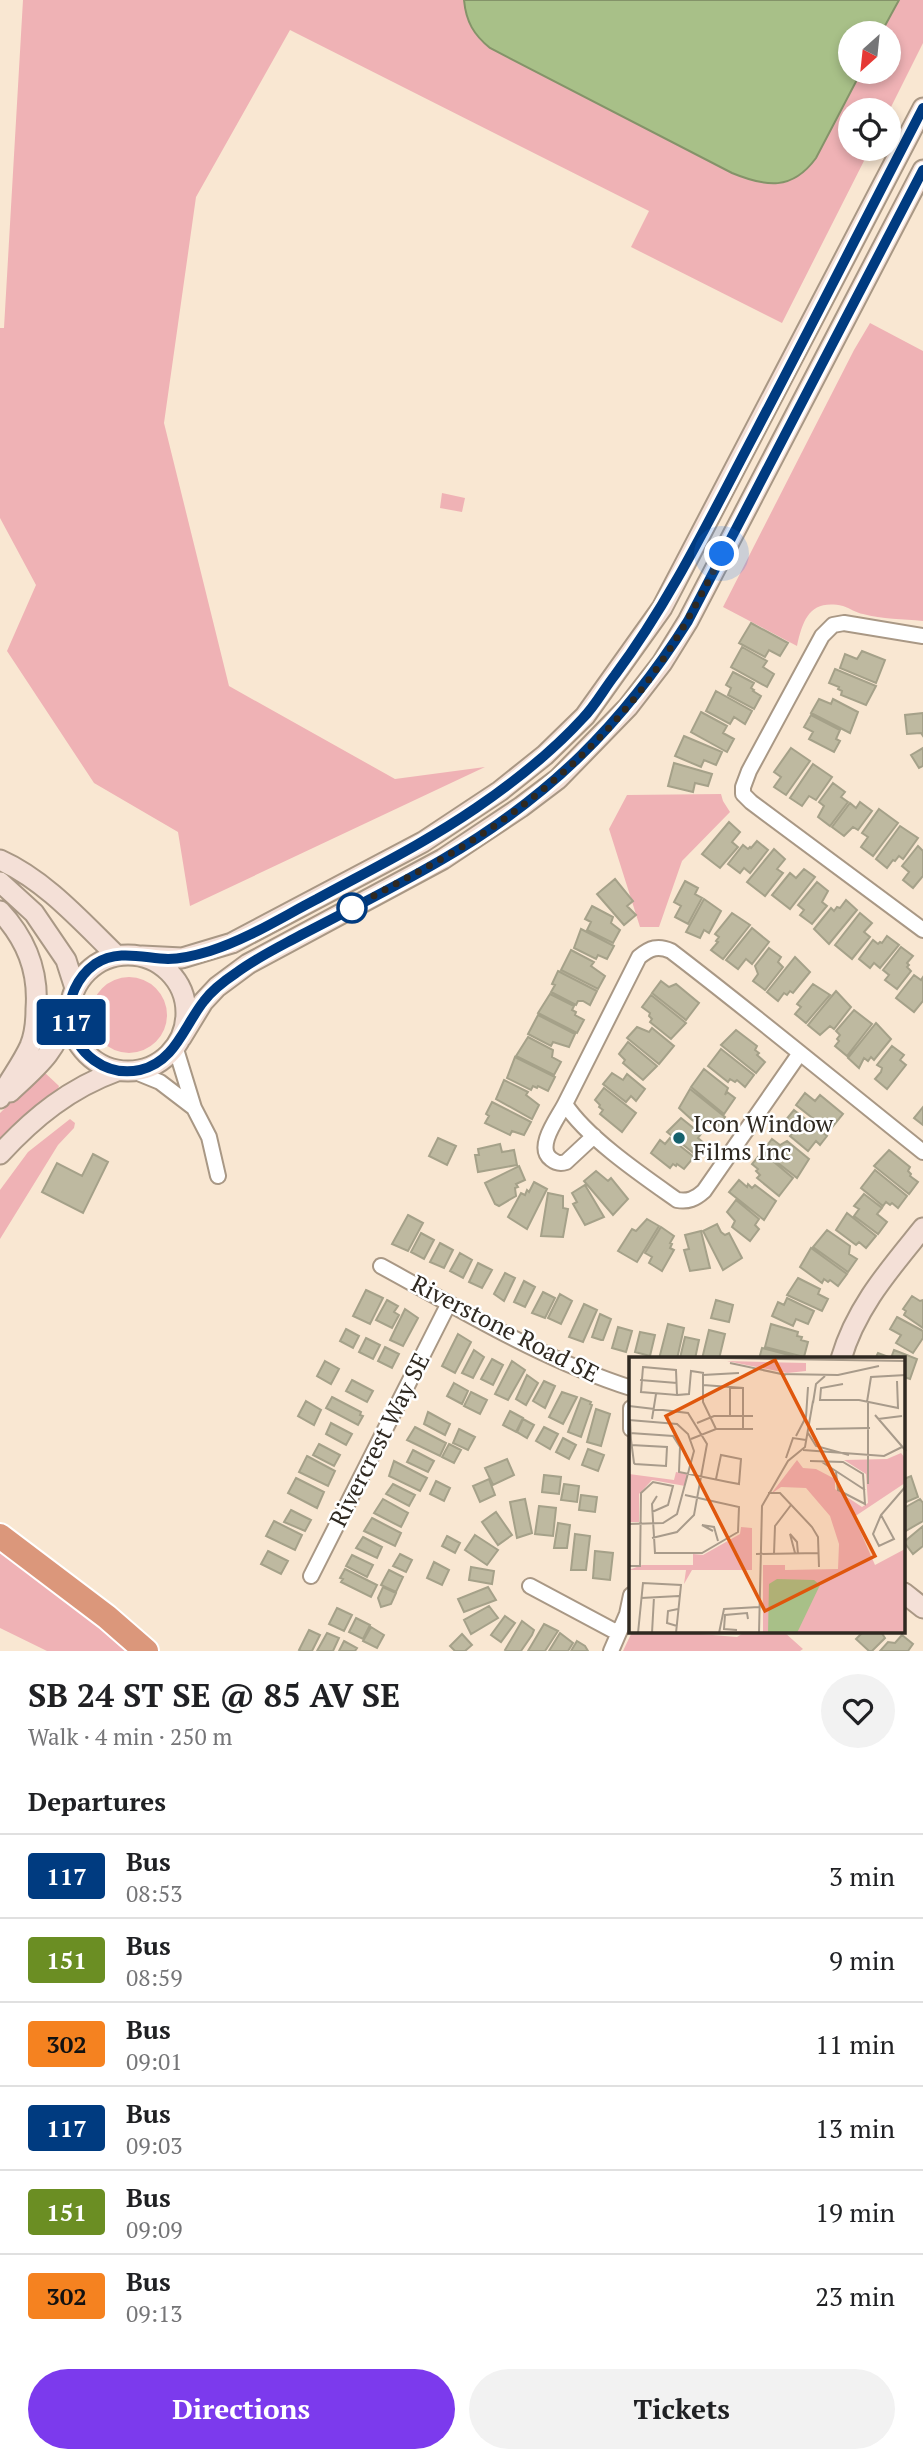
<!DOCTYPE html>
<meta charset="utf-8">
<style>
:root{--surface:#fff;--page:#f2f2f2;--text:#202124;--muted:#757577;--line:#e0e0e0;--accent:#7c3aed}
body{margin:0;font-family:"PT Serif",serif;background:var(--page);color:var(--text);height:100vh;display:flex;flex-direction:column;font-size:26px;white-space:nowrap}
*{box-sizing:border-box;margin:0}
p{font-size:23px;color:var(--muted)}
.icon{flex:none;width:38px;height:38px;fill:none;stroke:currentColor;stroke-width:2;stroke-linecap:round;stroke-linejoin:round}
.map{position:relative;height:1651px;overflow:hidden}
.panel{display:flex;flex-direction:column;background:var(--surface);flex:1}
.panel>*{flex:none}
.badge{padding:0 14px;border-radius:5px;font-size:24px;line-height:46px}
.needle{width:46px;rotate:207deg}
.controls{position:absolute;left:838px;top:21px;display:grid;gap:14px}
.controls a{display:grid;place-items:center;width:63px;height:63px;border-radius:50%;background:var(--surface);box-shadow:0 4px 10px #0003;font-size:35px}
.you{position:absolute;width:35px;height:35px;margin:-18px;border:5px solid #fff;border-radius:50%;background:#1a73e8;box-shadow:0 0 0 10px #1a73e833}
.map>.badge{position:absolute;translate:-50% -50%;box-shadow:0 0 0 4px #fff}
h2{padding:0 28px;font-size:26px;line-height:63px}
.round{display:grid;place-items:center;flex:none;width:74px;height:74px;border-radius:37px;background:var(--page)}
.summary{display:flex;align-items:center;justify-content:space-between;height:119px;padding:0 28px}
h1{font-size:33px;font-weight:700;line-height:52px}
.action{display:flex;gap:14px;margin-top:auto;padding:14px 28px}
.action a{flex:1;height:80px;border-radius:42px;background:var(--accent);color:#fff;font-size:28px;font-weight:700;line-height:80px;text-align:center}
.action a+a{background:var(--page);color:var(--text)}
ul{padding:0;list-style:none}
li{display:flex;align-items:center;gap:21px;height:84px;padding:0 28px;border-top:2px solid var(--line)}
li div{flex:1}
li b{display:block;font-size:26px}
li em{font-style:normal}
li .badge{min-width:77px;font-weight:700;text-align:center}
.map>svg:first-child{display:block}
</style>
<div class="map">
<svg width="923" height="1651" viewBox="0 0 923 1651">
<rect width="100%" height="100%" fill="#f9e7d2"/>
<path fill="#efb2b5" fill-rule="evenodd" d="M23,0h900v43l-34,68 -39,-1v39h20l-88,174 -151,-76 18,-36 -359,-181 -94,167 -32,226 65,263 166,93 90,-12 -295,139 -12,-74 -84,-49 -87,-132 29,-66 -36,-67v-190h4zM850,33h39v39h-39z
M870,323l53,28v270c-20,-2 -41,-2 -60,-7 -7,-1 -13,-6 -20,-8 -32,-7 -40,12 -46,40l-74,-39 131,-257z
M442,493l23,5 -3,14 -22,-4z
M721,794l2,7 7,11 -48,49 -23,66h-19l-31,-98 18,-34z
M91 1015a38 38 0 1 1 76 0a38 38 0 1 1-76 0Z
M43,1071l16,15 -1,3 -39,31 -19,19v-26z
M70,1119l5,4 -1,5 -16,17 -58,94v-49l28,-38z
M0,1548l140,103h-93l-47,-23z
M632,1632h44l61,5 8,-5h39l19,17 -3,2h-177z"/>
<path fill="#a8c088" stroke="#849369" stroke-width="2" d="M464,0h435l-18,33h-31v39h11l-45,86c-24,33 -50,29 -84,15l-242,-125c-16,-13 -24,-26 -26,-48z"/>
<path fill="#beb9a0" stroke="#a5a189" stroke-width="2" d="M751,623l37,20 -8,13 -11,-6 -4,7 -26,-14z
M742,647l25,14 -4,6 11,7 -7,13 -36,-20z
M862,651l23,9 -9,23 -36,-15 5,-14 12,5z
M835,669l41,17 -10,19 -25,-10 1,-4 -4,-2 1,-2 -10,-4z
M733,672l21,11 -3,5 3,2 -1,1 8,5 -7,13 -26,-14 3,-7 -5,-3z
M716,691l36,20 -7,13 -11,-7 -4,7 -24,-13z
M819,699l12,5 2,-5 25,13 -8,21 -39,-20z
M701,712l26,14 -4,7 11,6 -7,13 -36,-20z
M923,713v23l-2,-3 -14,1 -2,-19z
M811,715l29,15 -4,9 4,2 -6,11 -25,-13 4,-7 -9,-5z
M684,736l38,16 -6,13 -12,-5 -3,7 -26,-11z
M791,748l19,13 -24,34 -12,-8 7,-10 -7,-5z
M923,748v18l-4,2 -8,-13z
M674,763l38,11 -4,12 -13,-3 -2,9 -25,-6z
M813,764l19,13 -16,23 -7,-4 -7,10 -12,-8z
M833,783l12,9 -4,5 7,5 -18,24 -12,-9 6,-11 -5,-4z
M860,802l12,9 -14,19 -5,-3 -9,9 -12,-9 18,-24 6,5z
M879,809l19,14 -25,33 -12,-9 7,-10 -6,-4z
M729,822l11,10 -8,10 6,5 -18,21 -18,-14z
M900,826l18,12 -15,21 -4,-3 -4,5 -2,-1 -6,8 -11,-9z
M757,841l11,9 -18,23 -6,-5 -4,5 -12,-9 15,-19 5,4 2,-2 1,1z
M918,846l5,5v25l-10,12 -10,-8 6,-8 -7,-6z
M774,849l11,10 -8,10 6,4 -18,23 -18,-14z
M804,869l11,8 -25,32 -18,-14 18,-22 6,5z
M615,879l18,22 -6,5 9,9 -12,10 -27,-31z
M685,881l13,7 -3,6 7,4 -14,26 -13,-7 6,-11 -7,-4z
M817,882l11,9 -6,11 5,4 -15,18 -12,-9 4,-5 -6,-5z
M704,899l17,12 -12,22 -5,-3 -4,8 -14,-6z
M846,900l11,10 -28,34 -15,-15 17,-21 3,3 3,-4 3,1z
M592,906l21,11 -2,6 9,7 -7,13 -26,-13 4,-8 -6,-3z
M732,913l18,12 -27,34 -12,-9 7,-8 -2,-1 3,-4 -4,-3z
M860,913l12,10 -8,9 6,5 -18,22 -17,-14z
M752,928l17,14 -17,22 -6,-5 -8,10 -12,-9z
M581,929l33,17 -7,13 -9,-4 -2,4 -22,-11z
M887,936l12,9 -19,23 -6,-5 -4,5 -11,-9 14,-19 5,4 2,-2 2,1z
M901,947l12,9 -6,7 2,2 -2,2 4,4 -14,18 -12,-9 4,-5 -6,-5z
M769,948l12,9 -3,5 5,5 -18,23 -12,-9 5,-7 -3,-8z
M571,950l23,12 -3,4 14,10 -7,13 -37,-19z
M795,957l15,15 -17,21 -3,-2 -3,4 -3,-2 -6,8 -11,-9z
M558,971l39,20 -7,14 -7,-4h-5l-2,4 -25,-13 4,-7 -3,-1z
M914,975l7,5 2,-3v24l-9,11 -18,-14z
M661,981l8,6 7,-3 23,19 -13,17 -34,-27z
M813,984l17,11 -24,28 -11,-9 6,-7 -4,-3z
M836,991l15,16 -17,22 -4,-3 -10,9 -12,-10z
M550,994l24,12 -2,4 4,2 -1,3 9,5 -7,13 -39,-20z
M651,995l35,28 -15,16 -21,-17 2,-3 -3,-3 1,-3 -8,-6z
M854,1010l18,14 -25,32 -12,-10 4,-5 -2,-2 3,-4 -4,-4z
M538,1015l37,19 -6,13 -16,-5 -2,4 -23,-12z
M876,1023l15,16 -17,21 -3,-3 -3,4 -4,-3 -5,10 -11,-10z
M637,1027l12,5 3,-4 22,18 -15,18 -32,-26z
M736,1030l21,16 -2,4 4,3 -2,2 8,7 -9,11 -35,-28z
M528,1037l25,13 -1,7 9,5 -7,13 -38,-19z
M628,1042l29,24 -14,14 -20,-17 2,-3 -6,-6z
M892,1046l12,9 -4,5 6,5 -19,24 -12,-10 6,-7 1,-4 -5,-3z
M721,1049l33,26 -9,12 -8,-7 -2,2 -5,-3 -2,3 -20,-16z
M515,1057l40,20 -7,14 -10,-5 -1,2 -4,-2 -2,4 -24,-12z
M704,1069l24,19 -3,7 2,-3 8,6 -11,16 -33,-27z
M612,1073l11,7 4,-6 18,15 -9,12 -5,-5 -5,6 -23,-18z
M504,1080l24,12 -2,3 13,10 -7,14 -36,-20z
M604,1088l32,25 -14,19 -22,-18 3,-4 -4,-3 1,-2 -5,-5z
M690,1089l35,28 -9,12 -9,-7 -1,2 -3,-3 -3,4 -8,-5 -13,-12z
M805,1093l10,8 5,-6 23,19 -14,17 -33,-26z
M492,1102l39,20 -7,13 -12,-4 -2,4 -25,-12 4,-7 -3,-2z
M923,1107v18l-9,-7z
M794,1110l33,26 -7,9 -4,-4 -8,10 -18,-15 5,-6 -10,-9z
M681,1118l20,16 -3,4 7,6 -9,11 -29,-23z
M438,1138l18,8 -9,19 -18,-9z
M670,1138l24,19 -10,12 -7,-5 -1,2 -3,-2 -3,4 -19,-15 9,-13 5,4z
M772,1139l8,6 7,-4 22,18 -12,19 -34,-27z
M500,1144l2,8 12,-2 3,15 -39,7 -3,-17h4l-1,-6z
M889,1150l21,17 -2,4 3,3 -1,2 8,6 -9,12 -35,-28z
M762,1152l31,26 -14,18 -22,-18 3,-3 -4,-4 2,-2 -6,-5z
M93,1154l15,8 -25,51 -41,-21 15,-29 25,13z
M519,1166l6,14 -9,4 2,3 -3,1 1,8 -17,10 -4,-2 -10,-21z
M875,1170l32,26 -9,12 -6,-5 -2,2 -4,-3 -3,4 -22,-18z
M596,1171l12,10 3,-3 17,21 -15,16 -29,-34z
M739,1180l8,7 1,-3 4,4 3,-3 21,16 -12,19 -35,-28z
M534,1182l13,7 -20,40 -19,-12 13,-24 4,2 2,-5 2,2z
M585,1185l19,32 -19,8 -12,-21 4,-2 -5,-9z
M548,1193l15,3v12l5,1 -5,28 -22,-1z
M864,1194l18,14 -5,6 10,8 -9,12 -24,-18 5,-7 -5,-3z
M736,1200l23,19 -4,6 4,4 -9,12 -18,-14 3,-6 -8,-9z
M847,1213l29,23 -10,12 -7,-6 -3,3 -20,-15z
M408,1215l15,8 -15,28 -16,-7z
M647,1219l12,7 -22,36 -19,-11 14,-22 4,2z
M717,1224l4,8 4,3 4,-2 13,25 -19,12 -20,-39z
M661,1227l13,9 -4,7 2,1 -2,4 4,2 -12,21 -13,-8 3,-6 -7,-4z
M827,1230l23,16 -1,8 8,5 -9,13 -35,-25z
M701,1231l9,37 -20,3 -6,-21 5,-1 -4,-14z
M421,1233l13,7 -10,19 -13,-7z
M440,1243l13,7 -9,18 -14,-6z
M811,1248l36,26 -9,12 -8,-6 -2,2 -4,-3 -2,4 -22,-16z
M460,1253l12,7 -9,18 -13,-7z
M478,1263l14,7 -10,18 -13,-6z
M505,1273l10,5 -11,23 -10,-7z
M798,1278l22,11 -2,5 10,5 -6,12 -35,-16z
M524,1281l11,6 -10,20 -11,-5z
M366,1290l17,8 -13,26 -17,-8z
M543,1292l12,6 -10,20 -13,-5z
M560,1294l12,7 -11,23 -13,-6z
M912,1296l8,5 3,-1v28l-19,-13 2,-4 -3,-2z
M787,1298l27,13 -6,13 -12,-5 -3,7 -21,-10 6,-14 6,3z
M387,1300l11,6 -4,6 5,3 -7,13 -16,-8z
M716,1300l17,5 -4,17 -18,-4z
M584,1304l13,6 -14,32 -14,-5z
M405,1309l13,9 -15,28 -13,-6z
M600,1314l11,5 -8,21h-2l-9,-3z
M897,1317l26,14v7l-10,15 -17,-10 5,-8 -11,-6z
M668,1324l16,4 -7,31h-18z
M771,1324l27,8 -1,4 5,1 -1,3 7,2 -4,15 -39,-10z
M618,1327l14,4 -6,21 -14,-4z
M346,1329l13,7 -6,12 -13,-7z
M709,1330l16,4 -6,25h-17z
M640,1332l15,3 -5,21 -15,-4z
M458,1334l13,8 -16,31 -13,-7z
M685,1337l14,3 -4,19 -15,-1z
M366,1338l14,7 -7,14 -14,-7z
M385,1347l14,7 -7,14 -14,-7z
M762,1348l27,7 11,4h-41z
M474,1350l10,7 -11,21 -11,-5z
M894,1350l23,9 -7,20 -6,-2v-18h-29l3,-6 13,5z
M492,1359l11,6 -10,20 -12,-6z
M325,1361l14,8 -8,15 -14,-8z
M512,1361l13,9 -17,30 -13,-6z
M527,1375l11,8 -12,22 -10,-6z
M352,1380l21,11 -6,11 -21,-11z
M544,1381l11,5 -10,22 -12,-7z
M454,1383l14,8 -6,13 -15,-8z
M471,1392l16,8 -7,14 -16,-8z
M562,1392l15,5 -14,27 -14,-7z
M332,1397l29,15 -1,3 3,1 -5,9 -32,-17z
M581,1398l10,4 -1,2 2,1 -11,32 -13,-5z
M306,1401l15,9 -7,15 -16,-9z
M596,1409l14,5 -9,32 -14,-4z
M510,1411l13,7 -7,14 -13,-7z
M428,1412l22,12 -5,11 -21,-11z
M523,1419l11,6 -7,13 -10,-6z
M331,1423l21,11 -6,11 -20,-11z
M415,1427l31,16 -6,13 -33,-16z
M544,1427l14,7 -8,15 -14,-8z
M459,1429l16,8 -7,13 -15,-7z
M563,1438l13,7 -7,14 -13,-7z
M319,1444l21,11 -6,11 -21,-11z
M449,1444l12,6 -7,13 -12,-6z
M588,1449l16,6 -6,16 -16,-6z
M413,1450l21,11 -6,11 -21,-10z
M307,1456l28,15 -7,15 -29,-14z
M507,1459l7,16 -21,10 -8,-17z
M394,1461l33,17 -7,13 -31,-15z
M544,1475l17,2 -2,17 -17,-2z
M911,1476l7,21 -14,6v-24z
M296,1478l28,14 -7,16 -29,-15z
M489,1479l6,16 -15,7 -7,-16z
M436,1481l14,7 -6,13 -14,-7z
M393,1484l22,11 -6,11 -23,-12z
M564,1484l15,2 -2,16 -16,-2z
M581,1495l16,2 -2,15 -16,-2z
M383,1499l25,14 -7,14 -27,-14z
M525,1499l7,34 -15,5 -7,-36z
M920,1499l3,4v18l-19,11v-24z
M539,1506l17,2 -3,28 -18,-2z
M291,1510l20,10 -6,11 -21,-9z
M496,1512l16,23 -14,10 -16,-23z
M372,1518l29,15 -6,13 -31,-15z
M274,1521l28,14 -7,15 -29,-14z
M558,1523l12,2 -3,23h-13z
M923,1526v20l-10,8 -9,-12z
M575,1534l15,2 -4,34h-15z
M475,1535l23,15 -11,15 -22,-15z
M447,1536l13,7 -5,10 -13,-7z
M363,1537l19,10 -5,11 -21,-10z
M268,1551l20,10 -7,13 -20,-10z
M595,1551l18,2 -3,27 -17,-2z
M400,1554l12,6 -6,12 -13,-6z
M352,1555l21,10 -6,12 -21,-11z
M434,1562l15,8 -7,15 -15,-7z
M471,1567l23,4 -2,13 -23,-4z
M345,1569l32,16 -6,12 -30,-15 2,-3 -3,-1z
M389,1570l14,7 -7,15 -15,-7z
M383,1587l13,6 -5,11 -10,3 -3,-9z
M488,1587l8,13 -32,12 -6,-13z
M489,1606l9,12 -27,16 -7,-14z
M337,1608l15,7 -8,16 -15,-7z
M505,1616l10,7 -14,19 -10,-7z
M356,1618l14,7 -7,14 -14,-7z
M522,1621l12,9 -2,5 -11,16h-15l-1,-1z
M544,1624l14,7 -13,20h-17z
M371,1627l13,8 -7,13 -14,-7z
M309,1630l11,5 -8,16h-11l-2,-1z
M863,1632h18l4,6 -13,13h-3l-13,-12z
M327,1633l12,5 -6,13h-16z
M560,1633l13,10 -5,8h-19z
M462,1634l10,11 -7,6h-10l-5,-5z
M902,1635l11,9 -5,7h-28l8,-9 7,1z
M344,1641l13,7 -2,3h-16z
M577,1641l8,5 3,5h-17z"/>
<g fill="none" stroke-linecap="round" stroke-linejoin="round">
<g stroke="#a99885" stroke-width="18">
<path id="street" d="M923,636l-79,-13 -11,2 -11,11 -73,135 -6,16v7l8,8 172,128
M175,1046l19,62 15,29 9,39
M800,1053l-96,138c-9,8 -16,11 -27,9 -34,-24 -90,-62 -112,-96l74,-147c11,-9 19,-12 32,-6 85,65 168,134 252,201
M133,1071l27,11 34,26
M565,1104c-7,14 -30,43 -14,55 5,4 9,5 15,3l28,-26
M381,1266c81,44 162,94 250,122
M631,1408v21
M311,1576l138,-273
M530,1586l88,47
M611,1651l16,-37 4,-19"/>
</g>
<g stroke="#a99885" stroke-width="23">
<path id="secondary" d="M0,860c45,20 82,62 117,96
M0,882l34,31 32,47 9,28
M0,911c26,28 39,59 36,98 0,13 -1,25 -6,37 -8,18 -21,34 -30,52
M70 1013a58 58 0 1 1 116 0a58 58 0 1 1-116 0Z
M142,956l40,2 50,-15 191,-101 77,-51 45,-36 40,-39 77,-108 261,-500
M181,1038l22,-36 14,-15 31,-23 195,-105 78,-52 37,-28 70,-72 34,-44 26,-42 235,-451
M10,1092c30,-28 44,-38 58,-78
M0,1154c34,-37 70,-66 117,-83
M841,1359c15,-52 49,-90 82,-131
M904,1593l19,15"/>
</g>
<g stroke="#fff" stroke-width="28">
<path id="highway" d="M0,1536l107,81 39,34"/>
</g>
<use href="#street" stroke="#fff" stroke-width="14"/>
<use href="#secondary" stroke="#f4e0d7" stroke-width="19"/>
<use href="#highway" stroke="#db977b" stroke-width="24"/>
</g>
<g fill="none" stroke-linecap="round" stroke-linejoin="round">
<g stroke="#fff" stroke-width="16">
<path id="line" d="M923,108c-56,108 -111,217 -168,325 -44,83 -84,167 -140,242 -11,14 -20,31 -32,43 -32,35 -69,64 -107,90 -51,35 -106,62 -159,91 -35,18 -69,40 -107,52 -13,4 -28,8 -42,8 -25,-1 -50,-10 -73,5 -18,13 -28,35 -25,56 5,34 36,57 70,50 35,-8 44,-44 64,-69 9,-12 20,-20 32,-28 20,-15 43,-26 65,-38 48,-25 96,-49 142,-76 105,-61 180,-135 245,-238l235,-451"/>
</g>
<use href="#line" stroke="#003b80" stroke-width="10"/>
<path stroke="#2f2921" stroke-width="7" stroke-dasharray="0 12.6" d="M352,908c40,-23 82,-43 121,-68 73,-47 140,-106 189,-179 23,-34 42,-71 60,-107"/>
</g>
<circle fill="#fff" stroke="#003b80" stroke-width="3.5" cx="352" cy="908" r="14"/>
<circle fill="#15616d" stroke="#fff" stroke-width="2.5" cx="679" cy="1138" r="7"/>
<g text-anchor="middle" stroke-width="5" stroke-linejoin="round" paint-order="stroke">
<g font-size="24" fill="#2f2921" stroke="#fff" text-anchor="start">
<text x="693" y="1132">Icon Window<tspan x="693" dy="28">Films Inc</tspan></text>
</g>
<g font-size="24" fill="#2f2921" stroke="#fff">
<text transform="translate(505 1329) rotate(27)" y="8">Riverstone Road SE</text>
<text transform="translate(380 1440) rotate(-63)" y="8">Rivercrest Way SE</text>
</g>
</g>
<g transform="translate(629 1357)">
<rect width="276" height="276" fill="#f9e7d2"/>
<path d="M98,4l79,2v8l-19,2zM272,96l4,5v25l-51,34 21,48 30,-16v84h-142v-68h22v5l53,-1 1,-25 -9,-28 -24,-28 -25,-1 -10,7 26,-34 6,8 13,1 19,10v10l27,18 6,-4 -2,-29 -22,-14 43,-1zM47,115l11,2 -2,12 -33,-6 -13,14v28h-10v-48l45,6zM112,170l11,1v42h-60l-8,14 2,-14h-57l13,-5h51v-11l10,1 37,-21z" fill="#efb2b5"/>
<path d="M148,222l37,1 6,5 -23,48h-29l1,-49z" fill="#a8c088"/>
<path fill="none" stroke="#a89b8b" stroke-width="2" d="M31,0l246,4M101,6l56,12M14,10l33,3 1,25 -36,-3zM152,17l57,1 41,-9M11,23l37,3M214,27l-22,4 -1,12h39l39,8 -1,-27M74,28l40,3v41M101,30v29M48,38l12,-1 2,-23 13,2M238,45l4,-25 35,-2M184,46l3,-19 9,-8M239,46v81M0,49l59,7 19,31 -13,71 -17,17 -25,6M246,58l31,36M1,62l1,21 3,23 1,1 31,2 1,-19 -36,-2M23,62l4,-25M249,62l24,-3M0,63l48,4 11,10 6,17 -17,63 -14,9 -34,1M68,66l17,-7h39M87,72l-13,-27v-27l36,-2M187,72l54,-1M1,76l43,3 7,11 -1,25 49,10 11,2 2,-25 -20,-4 -5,24M179,76l8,13 33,9M167,79l10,-19 2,-30M62,82l25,-10h37M174,93l81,6 18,-9M157,101l7,-20 13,2M181,104l33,1 20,12 2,30 -27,-14 -2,-18M193,105l43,28M139,136h12l32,34 6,10 1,30M28,139l-5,8 3,49h47l36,-21 1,-25 -54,-12M252,158l13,24 -15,7 -6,-12 8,-19 25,-29M84,174l-11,-6 12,2 4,14M166,196l-5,-19 7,8 1,12M127,197l63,-1M145,197l1,-28 16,-21M0,209h11l1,-73 12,-11 20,4 -5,19 -16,7M12,241l38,-2M48,269l-10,-3 1,-12 10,-2M108,273l-13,-1 1,-14 22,-2 1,6M9,276l5,-50 38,2 -5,48M23,276l2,-36M60,276h22M90,276l5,-24 35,-2M130,276l3,-127 26,-45 17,-14 8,-46"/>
<path fill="#df570d" fill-opacity="0.15" stroke="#df570d" stroke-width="3.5" d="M146,3l100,196 -110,55 -99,-195z"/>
<rect width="276" height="276" fill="none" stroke="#2f2921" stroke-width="3.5"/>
</g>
</svg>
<div class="controls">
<a><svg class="needle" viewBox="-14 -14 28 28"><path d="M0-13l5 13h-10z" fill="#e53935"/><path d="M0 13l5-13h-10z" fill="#757577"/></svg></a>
<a><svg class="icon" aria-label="locate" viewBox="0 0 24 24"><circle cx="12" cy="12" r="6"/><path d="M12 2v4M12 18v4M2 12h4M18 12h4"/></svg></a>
</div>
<div class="you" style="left:722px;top:554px"></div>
<b class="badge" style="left:71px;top:1022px;background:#003b80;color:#fff">117</b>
</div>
<section class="panel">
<div class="summary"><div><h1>SB 24 ST SE @ 85 AV SE</h1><p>Walk · 4 min · 250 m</p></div><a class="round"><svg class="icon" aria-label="heart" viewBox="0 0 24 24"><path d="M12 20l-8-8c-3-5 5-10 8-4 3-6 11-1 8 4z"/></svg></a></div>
<h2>Departures</h2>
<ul>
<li><span class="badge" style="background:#003b80;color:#fff">117</span><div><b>Bus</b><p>08:53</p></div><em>3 min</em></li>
<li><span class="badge" style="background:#6b8e23;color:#fff">151</span><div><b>Bus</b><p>08:59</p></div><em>9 min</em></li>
<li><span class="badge" style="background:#f58220;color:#111">302</span><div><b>Bus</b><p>09:01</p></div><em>11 min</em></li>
<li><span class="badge" style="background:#003b80;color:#fff">117</span><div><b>Bus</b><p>09:03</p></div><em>13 min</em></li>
<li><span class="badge" style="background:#6b8e23;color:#fff">151</span><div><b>Bus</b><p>09:09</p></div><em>19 min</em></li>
<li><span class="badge" style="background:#f58220;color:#111">302</span><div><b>Bus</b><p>09:13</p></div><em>23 min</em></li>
</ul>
<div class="action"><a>Directions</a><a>Tickets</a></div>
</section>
